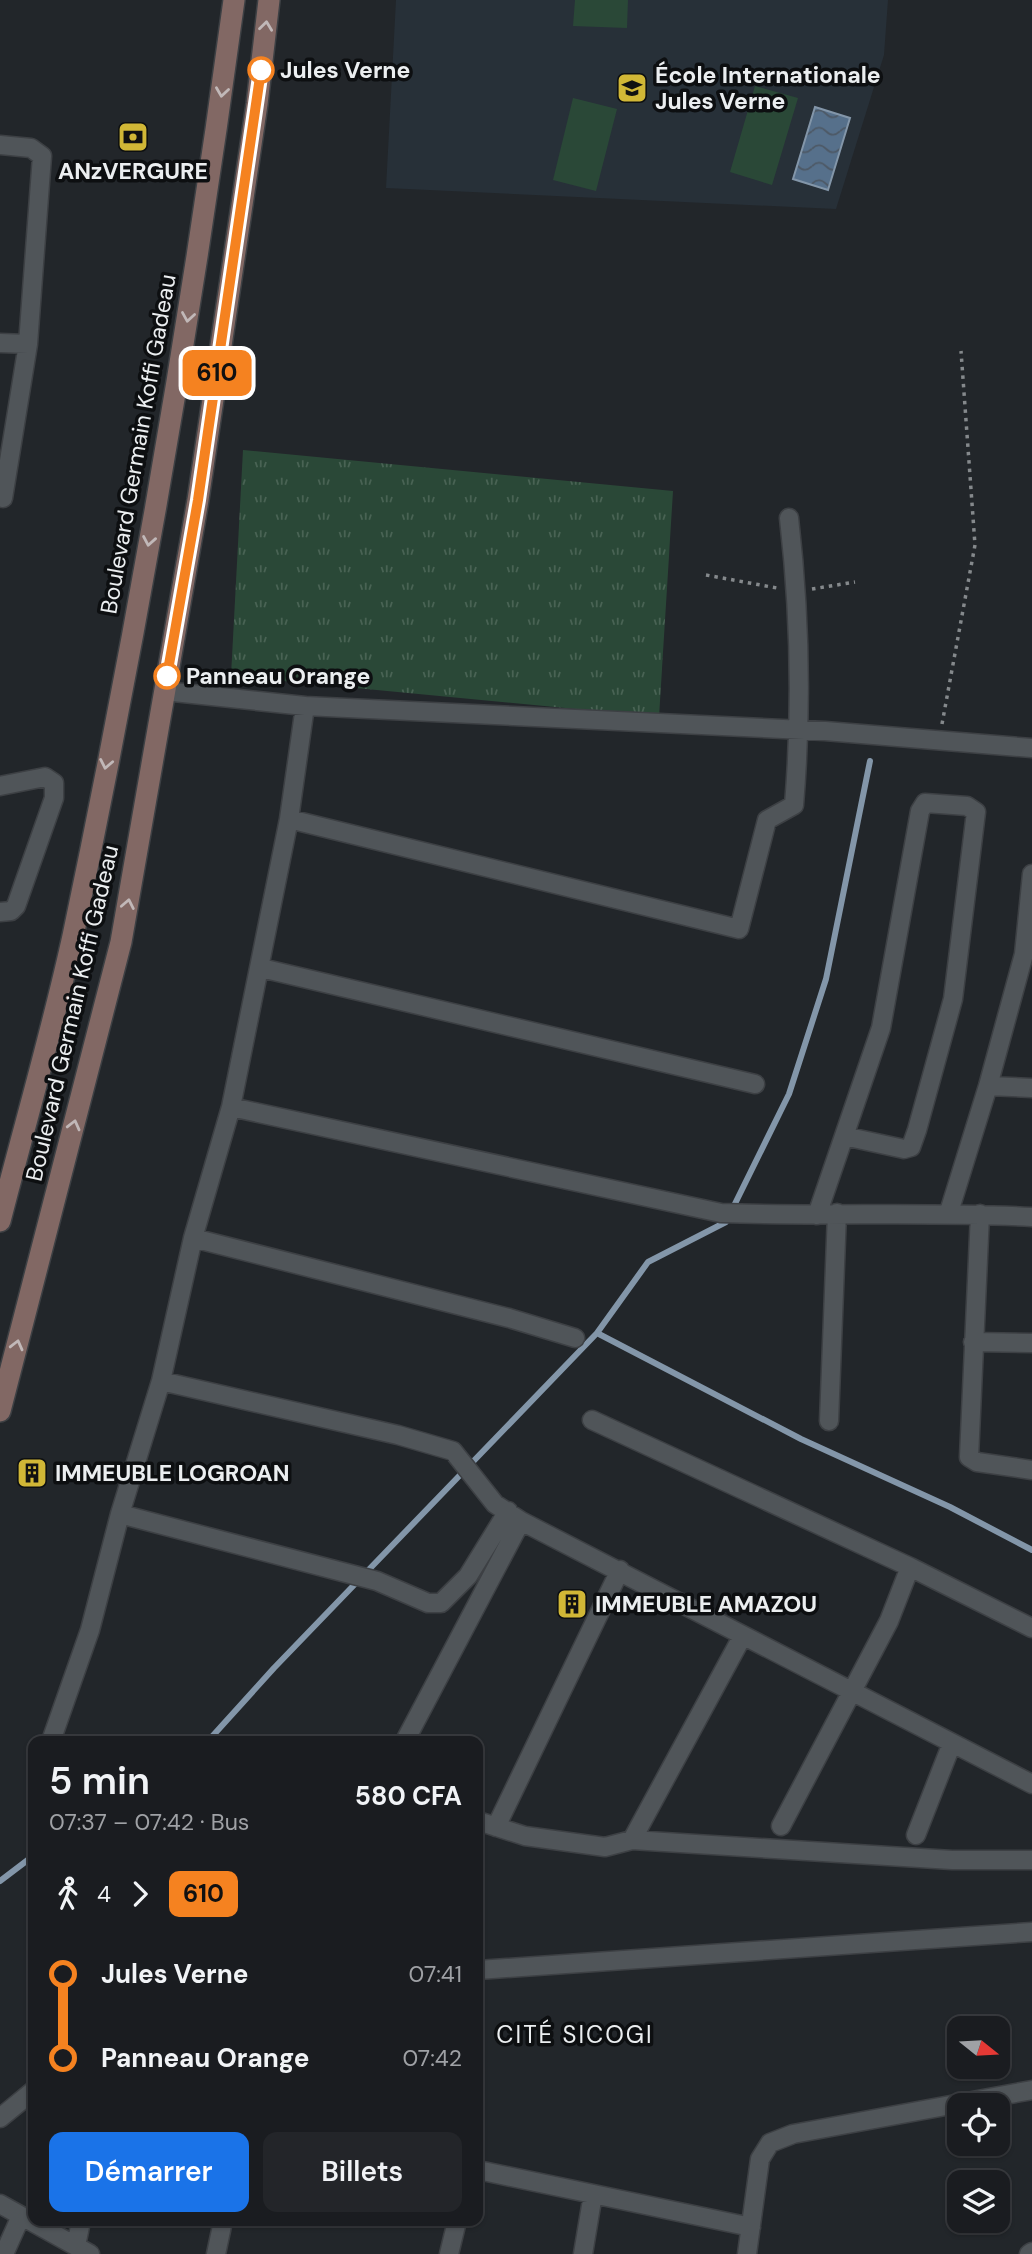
<!DOCTYPE html>
<html lang="fr">
<meta charset="utf-8">
<style>
:root{--surface:#1a1c20;--page:#232529;--text:#f1f3f6;--muted:#9fa1a5;--line:#383a3e;--accent:#1a73e8}
body{margin:0;font-family:"DM Sans",sans-serif;background:var(--page);color:var(--text);height:100vh;display:flex;flex-direction:column;font-size:26px;white-space:nowrap}
*{box-sizing:border-box;margin:0}
p{font-size:23px;color:var(--muted)}
.icon{flex:none;width:38px;height:38px;fill:none;stroke:currentColor;stroke-width:2;stroke-linecap:round;stroke-linejoin:round}
.map{position:relative;flex:1;overflow:hidden}
.sheet{position:absolute;left:28px;top:1736px;width:455px;height:490px;display:flex;flex-direction:column;background:var(--surface);border-radius:14px;box-shadow:0 2px 5px #0004,0 0 0 2px var(--line)}
.sheet>*{flex:none}
.badge{padding:0 14px;border-radius:10px;font-size:24px;line-height:46px}
.needle{width:46px;rotate:108deg}
.buttons{position:absolute;left:947px;top:2016px;display:grid;gap:14px}
.buttons a{display:grid;place-items:center;width:63px;height:63px;border-radius:14px;background:var(--surface);box-shadow:0 2px 5px #0004,0 0 0 2px var(--line);font-size:35px}
.map>.badge{position:absolute;translate:-50% -50%;box-shadow:0 0 0 4px #fff}
.legs{display:flex;align-items:center;gap:10px;height:77px;padding:0 21px;font-size:23px}
.legs p{margin-inline-start:auto}
.summary{display:flex;align-items:center;justify-content:space-between;height:119px;padding:0 21px}
h1{font-size:38px;font-weight:600;line-height:52px}
.button{display:flex;gap:14px;margin-top:auto;padding:14px 21px}
.button a{flex:1;height:80px;border-radius:14px;background:var(--accent);color:#fff;font-size:28px;font-weight:600;line-height:80px;text-align:center}
.button a+a{background:var(--page);color:var(--text)}
ul{padding:0 21px;list-style:none}
li{display:flex;align-items:center;gap:24px;height:84px;font-size:26px}
li i{display:grid;place-items:center;width:10px;height:100%;margin:0 9px;background:currentColor}
li i::after{content:'';width:18px;height:18px;margin:-9px;border:5px solid;border-radius:50%;background:var(--surface)}
li p{margin-inline-start:auto}
li:first-child i{background:linear-gradient(#0000 50%,currentColor 0)}
li:last-child i{background:linear-gradient(currentColor 50%,#0000 0)}
.map>svg:first-child{display:block}
</style>
<div class="map">
<svg width="1032" height="2254" viewBox="0 0 1032 2254">
<defs>
<pattern id="grass-tufts" width="24" height="20" patternUnits="userSpaceOnUse" patternTransform="scale(1.75)"><rect width="24" height="20" fill="#2a4837"/><path d="M3 7l-1-3M5 7V3M7 7l1-3M15 17l-1-3M17 17v-4M19 17l1-3" fill="none" stroke="#496354"/></pattern>
<pattern id="water-waves" width="16" height="10" patternUnits="userSpaceOnUse" patternTransform="scale(1.75)"><rect width="16" height="10" fill="#56708b"/><path d="M0 5q4-4 8 0t8 0" fill="none" stroke="#4d5966"/></pattern>
</defs>
<rect width="100%" height="100%" fill="#22262a"/>
<path fill="#273038" d="M396,0h492l-4,55 -48,154 -450,-21z"/>
<path fill="url(#grass-tufts)" d="M243,450l430,41 -14,226 -428,-41z"/>
<path fill="#2a4837" d="M575,0h53l-1,28 -54,-2z
M755,86l43,12 -26,87 -42,-13z
M573,98l44,11 -21,82 -43,-11z"/>
<path fill="url(#water-waves)" stroke="#8396a9" stroke-width="2" d="M815,107l35,11 -22,72 -35,-11z"/>
<g fill="none" stroke-linecap="round" stroke-linejoin="round">
<path stroke="#8396a9" stroke-width="6" d="M597,1333l204,106 149,68 82,43
M208,1741l66,-73 323,-335 51,-71 78,-40 63,-128 37,-115 44,-218
M0,1881l33,-25"/>
<g stroke="#3d4044" stroke-width="21">
<path id="street" d="M0,145l31,3 11,8 -14,188 -25,154
M0,343l28,1
M164,691l141,15 520,25 207,17
M0,786l45,-9 9,6v15l-38,108 -5,5 -11,1
M289,819l450,110 28,-109 27,-15c8,-96 6,-191 -5,-287
M261,968l494,116
M988,1086l44,2
M231,1107l490,106c104,4 207,-2 311,4
M949,1212l39,-126 36,-132 8,-80
M980,1214l-11,243 8,5 55,8
M817,1215l64,-187 39,-217 5,-8 42,3 9,6 -23,187 -36,131 -6,17 -7,2 -60,-13
M193,1238l316,80 66,20
M973,1342l59,1
M161,1381l237,54 55,16 42,53 26,17 511,263
M592,1420l318,147 122,61
M829,1421l8,-208
M120,1514l257,67 51,22h13l27,-27 40,-65
M51,1741l39,-111 30,-116 41,-133 32,-143 38,-131 58,-288 16,-113
M405,1741l116,-220
M478,1821l47,15 80,11 27,-7 110,-203
M781,1826l108,-205 21,-54
M496,1827l124,-257
M916,1835l36,-92
M632,1840l320,20h80
M478,1970l554,-38
M0,2118l33,-27
M478,2170l273,57
M0,2204l90,50
M76,2246l5,-25
M4,2254l17,-38
M216,2254l7,-33
M449,2254l8,-33
M583,2254l10,-60
M747,2254l13,-95 10,-16 23,-9 239,-44
M1029,2254l3,-2"/>
</g>
<g stroke="#3d4044" stroke-width="24">
<path id="secondary" d="M0,1221c24,-94 52,-189 73,-285 65,-309 119,-622 161,-936
M0,1411l121,-469 77,-442 59,-396 12,-104"/>
</g>
<path stroke="#85898c" stroke-width="3.5" stroke-dasharray="3.5 5" stroke-linecap="butt" d="M706,575l71,13
M812,589l43,-7
M942,724l33,-179 -14,-194"/>
<use href="#street" stroke="#505559" stroke-width="18"/>
<use href="#secondary" stroke="#826864" stroke-width="21"/>
</g>
<defs><path id="oneway-chevron" d="M-2-3.5L2.5 0L-2 3.5" fill="none" stroke-width="1.6" stroke-linecap="round" stroke-linejoin="round" transform="scale(1.75)"/></defs>
<g stroke="#c1b8b8">
<use href="#oneway-chevron" transform="translate(266 26) rotate(-83)"/>
<use href="#oneway-chevron" transform="translate(222 92) rotate(98)"/>
<use href="#oneway-chevron" transform="translate(188 317) rotate(99)"/>
<use href="#oneway-chevron" transform="translate(149 541) rotate(100)"/>
<use href="#oneway-chevron" transform="translate(106 764) rotate(101)"/>
<use href="#oneway-chevron" transform="translate(128 904) rotate(-79)"/>
<use href="#oneway-chevron" transform="translate(74 1125) rotate(-76)"/>
<use href="#oneway-chevron" transform="translate(17 1345) rotate(-76)"/>
</g>
<g fill="none" stroke-linecap="round" stroke-linejoin="round">
<g stroke="#fff" stroke-width="16">
<path id="line-1" d="M167,676l31,-176 63,-430"/>
</g>
<use href="#line-1" stroke="#f58220" stroke-width="10"/>
</g>
<defs>
<g id="school-square" transform="scale(1.575)"><rect x="-9" y="-9" width="18" height="18" rx="4" fill="#d1b736" stroke="#0d0f11"/><path d="M0-5L7-2L0 1L-7-2ZM-4 1L0 2.5L4 1V4Q0 6-4 4Z" fill="#111"/></g>
<g id="bank-square" transform="scale(1.575)"><rect x="-9" y="-9" width="18" height="18" rx="4" fill="#d1b736" stroke="#0d0f11"/><path d="M-6-4H6V4H-6ZM0-2.3a2.3 2.3 0 1 0 0 4.6a2.3 2.3 0 1 0 0-4.6Z" fill="#111"/></g>
<g id="building-square" transform="scale(1.575)"><rect x="-9" y="-9" width="18" height="18" rx="4" fill="#d1b736" stroke="#0d0f11"/><path d="M-4-6H4V6H1V3H-1V6H-4ZM-2.5-4.3h1.7v1.8h-1.7ZM.8-4.3h1.7v1.8H.8ZM-2.5-1h1.7V.8h-1.7ZM.8-1h1.7V.8H.8Z" fill="#111"/></g>
</defs>
<g fill-rule="evenodd">
<use href="#school-square" x="632" y="88"/>
<use href="#bank-square" x="133" y="137"/>
<use href="#building-square" x="32" y="1473"/>
<use href="#building-square" x="572" y="1604"/>
</g>
<g fill="#fff" stroke="#f58220" stroke-width="3.5">
<circle cx="261" cy="70" r="12"/>
<circle cx="167" cy="676" r="12"/>
</g>
<g text-anchor="middle" stroke-width="7" stroke-linejoin="round" paint-order="stroke">
<g font-size="23" font-weight="bold" fill="#ebeef0" stroke="#0d0f11" text-anchor="start">
<text x="280" y="78">Jules Verne</text>
<text x="186" y="684">Panneau Orange</text>
</g>
<g font-size="23" font-weight="bold" fill="#ebeef0" stroke="#0d0f11" text-anchor="start">
<text x="655" y="83">École Internationale<tspan x="655" dy="26">Jules Verne</tspan></text>
<text x="133" y="179" text-anchor="middle">ANzVERGURE</text>
<text x="55" y="1481">IMMEUBLE LOGROAN</text>
<text x="595" y="1612">IMMEUBLE AMAZOU</text>
</g>
<g font-size="23" fill="#ebeef0" stroke="#0d0f11">
<text transform="translate(138 444) rotate(-80)" y="8">Boulevard Germain Koffi Gadeau</text>
<text transform="translate(72 1013) rotate(-77)" y="8">Boulevard Germain Koffi Gadeau</text>
</g>
<g font-size="24" letter-spacing="2" fill="#ebeef0" stroke="#0d0f11">
<text x="575" y="2043">CITÉ SICOGI</text>
</g>
</g>
</svg>
<div class="buttons">
<a><svg class="needle" viewBox="-14 -14 28 28"><path d="M0-13l5 13h-10z" fill="#e53935"/><path d="M0 13l5-13h-10z" fill="#9fa1a5"/></svg></a>
<a><svg class="icon" aria-label="locate" viewBox="0 0 24 24"><circle cx="12" cy="12" r="6"/><path d="M12 2v4M12 18v4M2 12h4M18 12h4"/></svg></a>
<a><svg class="icon" aria-label="layers" viewBox="0 0 24 24"><path d="M12 4l9 5-9 5-9-5zM3 14l9 5 9-5"/></svg></a>
</div>
<b class="badge" style="left:217px;top:373px;background:#f58220;color:#111">610</b>
<section class="sheet">
<div class="summary"><div><h1>5 min</h1><p>07:37 – 07:42 · Bus</p></div><b>580 CFA</b></div>
<div class="legs"><svg class="icon" aria-label="walk" viewBox="0 0 24 24"><circle cx="13" cy="4" r="2"/><path d="M13 8l-2 6 4 7M11 14l-3 7M7 12l3-4h3l4 4"/></svg>4<svg class="icon" aria-label="forward" viewBox="0 0 24 24"><path d="M9 5l7 7-7 7"/></svg><b class="badge" style="background:#f58220;color:#111">610</b></div>
<ul>
<li><i style="color:#f58220"></i><b>Jules Verne</b><p>07:41</p></li>
<li><i style="color:#f58220"></i><b>Panneau Orange</b><p>07:42</p></li>
</ul>
<div class="button"><a>Démarrer</a><a>Billets</a></div>
</section>
</div>
